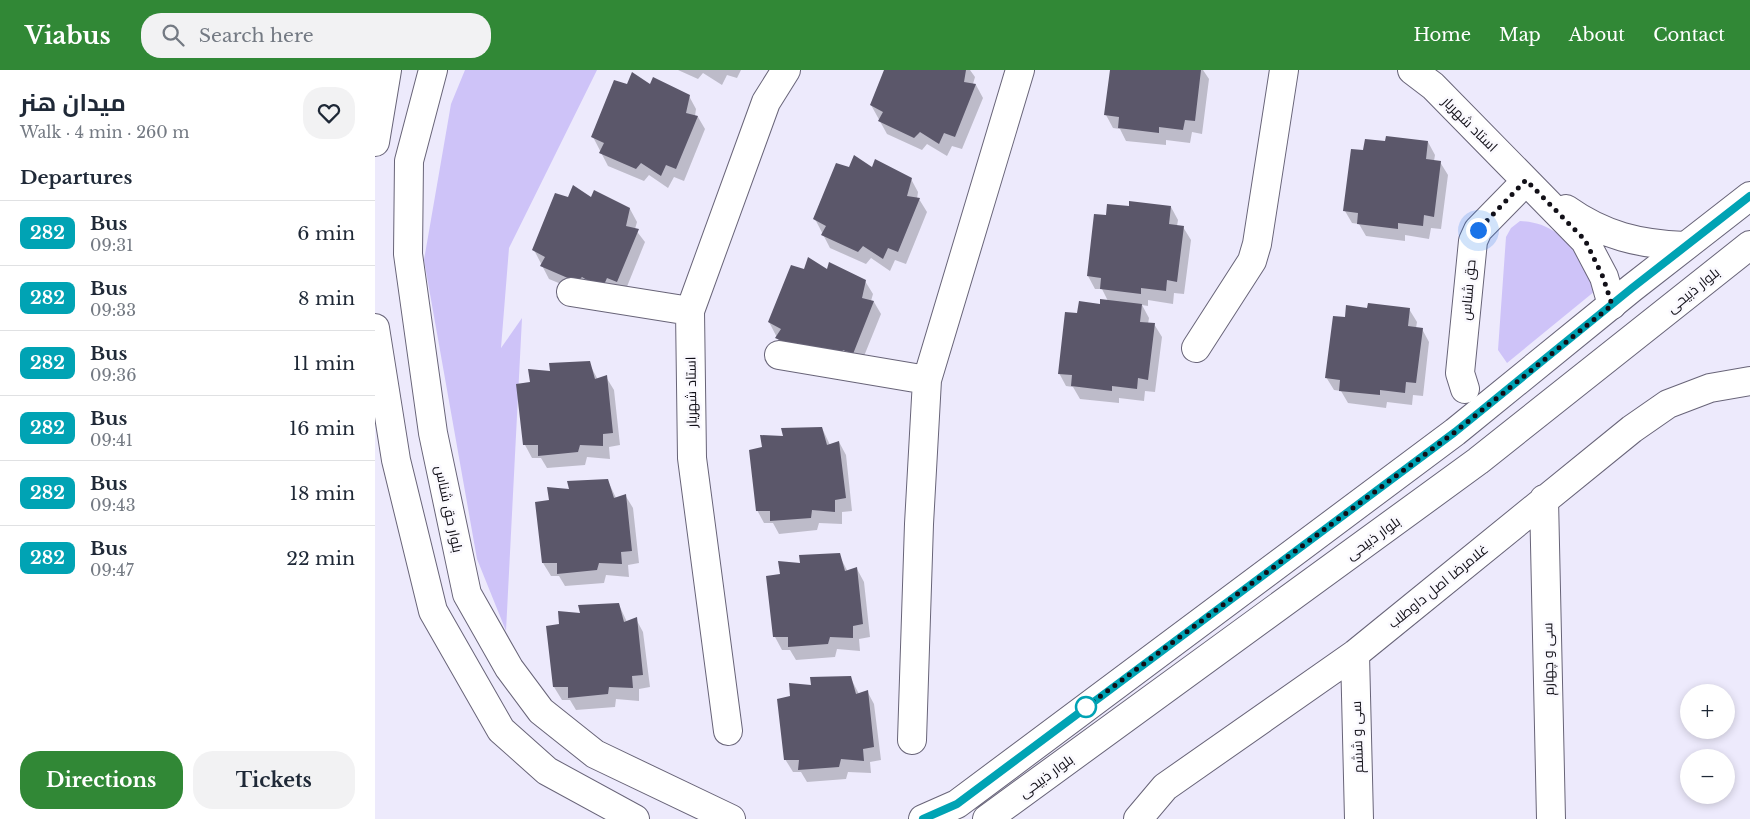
<!DOCTYPE html>
<meta charset="utf-8">
<style>
:root{--surface:#fff;--page:#f2f2f3;--text:#1f2937;--muted:#747a83;--line:#e0e1e3;--accent:#318836}
body{margin:0;font-family:"Libre Baskerville",Cairo,serif;background:var(--page);color:var(--text);height:100vh;display:flex;flex-direction:column;font-size:19px;white-space:nowrap}
*{box-sizing:border-box;margin:0}
p{font-size:16px;color:var(--muted)}
.icon{flex:none;width:28px;height:28px;fill:none;stroke:currentColor;stroke-width:2;stroke-linecap:round;stroke-linejoin:round}
.map{position:relative;flex:1;overflow:hidden}
.panel{display:flex;flex-direction:column;background:var(--surface);width:375px}
.panel>*{flex:none}
.badge{padding:0 10px;border-radius:8px;font-size:18px;line-height:32px}
.tools{position:absolute;left:1305px;top:614px;display:grid;gap:10px}
.tools a{display:grid;place-items:center;width:55px;height:55px;border-radius:50%;background:var(--surface);box-shadow:0 2px 8px #0003;font-size:25px}
.you{position:absolute;width:25px;height:25px;margin:-12px;border:4px solid #fff;border-radius:50%;background:#1a73e8;box-shadow:0 0 0 8px #1a73e833}
.map>.badge{position:absolute;translate:-50% -50%;box-shadow:0 0 0 2px #fff}
h2{padding:0 20px;font-size:19px;line-height:45px}
.round{display:grid;place-items:center;flex:none;width:52px;height:52px;border-radius:20px;background:var(--page)}
.head{display:flex;align-items:center;justify-content:space-between;height:85px;padding:0 20px}
h1{font-size:24px;font-weight:700;line-height:38px}
.cta{display:flex;gap:10px;margin-top:auto;padding:10px 20px}
.cta a{flex:1;height:58px;border-radius:20px;background:var(--accent);color:#fff;font-size:20px;font-weight:700;line-height:58px;text-align:center}
.cta a+a{background:var(--page);color:var(--text)}
ul{padding:0;list-style:none}
li{display:flex;align-items:center;gap:15px;height:65px;padding:0 20px;border-top:1px solid var(--line)}
li div{flex:1}
li b{display:block;font-size:19px}
li em{font-style:normal}
li .badge{min-width:55px;font-weight:700;text-align:center}
header{display:flex;align-items:center;gap:30px;box-sizing:border-box;height:70px;padding:0 25px;background:var(--accent);color:#fff}
header strong{font-size:24px}
nav{display:flex;gap:28px;margin-inline-start:auto;font-size:18px}
.search{width:350px;height:45px;background:var(--page);display:flex;align-items:center;gap:12px;box-sizing:border-box;padding:0 18px;border-radius:20px;color:var(--muted);font-size:19px}
main{display:flex;flex:1;min-height:0}
.map>svg:first-child{display:block}
</style>
<header>
<strong>Viabus</strong>
<div class="search"><svg class="icon" aria-label="search" viewBox="0 0 24 24"><circle cx="10" cy="10" r="6"/><path d="M15 15l6 6"/></svg>Search here</div>
<nav><a>Home</a><a>Map</a><a>About</a><a>Contact</a></nav>
</header>
<main>
<section class="panel">
<div class="head"><div><h1>میدان هنر</h1><p>Walk · 4 min · 260 m</p></div><a class="round"><svg class="icon" aria-label="heart" viewBox="0 0 24 24"><path d="M12 20l-8-8c-3-5 5-10 8-4 3-6 11-1 8 4z"/></svg></a></div>
<h2>Departures</h2>
<ul>
<li><span class="badge" style="background:#00a3b4;color:#fff">282</span><div><b>Bus</b><p>09:31</p></div><em>6 min</em></li>
<li><span class="badge" style="background:#00a3b4;color:#fff">282</span><div><b>Bus</b><p>09:33</p></div><em>8 min</em></li>
<li><span class="badge" style="background:#00a3b4;color:#fff">282</span><div><b>Bus</b><p>09:36</p></div><em>11 min</em></li>
<li><span class="badge" style="background:#00a3b4;color:#fff">282</span><div><b>Bus</b><p>09:41</p></div><em>16 min</em></li>
<li><span class="badge" style="background:#00a3b4;color:#fff">282</span><div><b>Bus</b><p>09:43</p></div><em>18 min</em></li>
<li><span class="badge" style="background:#00a3b4;color:#fff">282</span><div><b>Bus</b><p>09:47</p></div><em>22 min</em></li>
</ul>
<div class="cta"><a>Directions</a><a>Tickets</a></div>
</section>
<div class="map">
<svg width="1375" height="749" viewBox="0 0 1375 749">
<rect width="100%" height="100%" fill="#edeafc"/>
<path fill="#cec3f8" d="M90,0h132l-88,178 -8,100 21,-30 -16,313 -29,-72 -53,-299 27,-156z
M1145,151c44,2 60,35 75,70l-88,72 -9,-13 8,-113 5,-9z"/>
<path fill="#0003" d="M303,0h63l-4,8 -10,-3 -5,10 -19,-12 -5,6z
M510,0h85l5,7 -2,7 3,1 7,13 -21,51 -10,-3 -5,10 -20,-12 -5,6 -35,-16 -16,-29z
M736,0h92l6,9 -7,55 -10,-2 -2,11 -24,-3v5l-40,-4 -6,-12 -7,-1 -7,-13z
M253,16h23l38,10 7,13 -1,7 3,1 7,12 -21,52 -10,-4 -6,11 -19,-13 -5,6 -36,-15 -15,-29z
M1012,72h41l7,13 -1,6 6,1 8,13 -7,54 -10,-1 -2,11 -24,-4v6l-39,-5 -7,-12 -7,-1 -7,-12 19,-59z
M475,98l23,1 38,10 7,13 -1,7h2l8,13 -21,52 -11,-4 -5,11 -19,-13 -5,6 -36,-16 -15,-29z
M194,129h23l38,10 7,13 -2,7 10,13 -21,52h-39l-36,-15 -15,-29z
M796,137l7,13 -1,6 6,1 8,13 -7,54 -10,-1 -1,11 -25,-4v6l-6,-1 7,13 -1,6h6l8,13 -7,55 -10,-1 -1,10 -25,-3v5l-39,-4 -7,-12 -7,-1 -7,-13 19,-58 30,-14 -6,-12h-7l-7,-13 19,-59 23,-9z
M429,201h23l38,10 8,13 -2,7 3,1 7,12 -21,52 -76,-15 -15,-29z
M1034,239l8,13 -1,6 6,1 7,13 -6,54 -10,-1 -1,10 -25,-3 -1,6 -38,-5 -7,-12 -7,-1 -8,-13 20,-58 23,-9z
M214,293l9,17 8,-3 8,13 6,55 -11,2 1,12 -23,-2 -2,8 -38,3 -6,-10h-9l-7,-13 6,-62 21,-11z
M447,358l8,17 9,-3 7,13 6,56 -10,1v12l-23,-1 -2,7 -38,4 -6,-11h-9l-7,-13 7,-62 20,-10z
M233,411l8,17 9,-3 8,13 6,55 -11,2 1,12 -23,-2 -2,8 -39,3 -6,-10h-8l-8,-13 -6,-60 13,-2 20,-11z
M464,485l9,17 9,-3 7,13 6,55 -11,2 1,12 -23,-2 -2,8 -39,3 -6,-10h-8l-7,-13 6,-62 20,-11z
M244,535l8,17 9,-3 7,13 7,55 -11,2v12l-23,-2 -1,8 -39,3 -6,-10h-8l-8,-13 7,-62 20,-11z
M475,607l9,17 8,-3 7,13 7,56 -11,2 1,11 -23,-1 -2,7 -39,3 -6,-10h-8l-8,-13 7,-62 20,-10z"/>
<path fill="#5b576a" d="M509,0h82l-2,12 12,2 -21,53 -11,-4 -5,11 -19,-12 -6,6 -36,-17 5,-9 -13,-7z
M735,0h91l-6,51 -10,-1 -2,10 -24,-3v6l-41,-5 1,-11 -15,-2z
M257,2l18,12 3,-7 37,18 -4,18 12,3 -22,53 -10,-4 -5,11 -20,-13 -5,6 -37,-16 5,-10 -13,-6 23,-57 13,4z
M1011,66l42,5 -2,18 15,2 -7,56 -10,-2 -1,11 -25,-3v6l-41,-5 1,-11 -15,-2 8,-62 12,1 2,-11 20,2z
M479,85l18,12 3,-8 37,19 -5,18 13,2 -22,54 -10,-4 -5,11 -20,-13 -5,6 -37,-17 5,-9 -13,-7 23,-56 13,4z
M198,115l18,12 3,-7 36,18 -4,18 13,3 -22,53 -10,-4 -5,11 -20,-12 -5,5 -37,-16 5,-9 -13,-7 23,-57 13,4z
M754,131l42,5 -2,18 15,2 -7,56 -10,-2 -1,11 -25,-3v6l-41,-5 1,-11 -14,-2 7,-62 12,1 1,-11 22,2z
M433,187l19,12 2,-7 37,18 -4,18 12,3 -21,53 -10,-4 -6,11 -25,-7 -37,-16 6,-9 -13,-7 23,-57 13,4z
M725,229l42,5 -2,18 15,1 -7,57 -10,-2 -1,11 -25,-3v5l-41,-5 1,-11 -14,-1 7,-62 12,1 2,-12 21,3z
M993,233l42,5 -2,18 15,2 -7,55 -10,-1 -1,11 -25,-3v5l-41,-4 1,-11 -15,-2 8,-62 12,1 1,-12 21,3z
M215,291l5,18 12,-4 6,58 -10,1v12l-23,-1 -2,7 -40,4v-11h-15l-7,-61 14,-2 -2,-13 22,2 -1,-8z
M447,357l5,18 12,-4 7,57 -11,2v12l-23,-2 -1,8 -41,3v-10h-14l-7,-61 13,-3 -2,-12 23,1 -2,-8z
M233,409l6,19 12,-4 6,57 -11,1 1,12 -23,-1 -2,7 -40,4v-11h-15l-7,-61 14,-2 -2,-13 22,2 -2,-8z
M465,483l5,18 12,-4 6,57 -10,2v12l-23,-1 -2,7 -40,3v-10h-15l-7,-61 14,-2 -2,-13 22,2 -1,-8z
M244,533l5,19 13,-5 6,58 -11,1 1,12 -24,-1 -1,7 -40,4v-11h-15l-7,-61 13,-2 -1,-13 22,2 -2,-8z
M476,606l5,18 12,-4 6,57 -11,2 1,12 -23,-2 -2,8 -41,3 1,-10h-15l-7,-61 13,-3 -1,-13 22,2 -1,-8z"/>
<g fill="none" stroke-linecap="round" stroke-linejoin="round">
<g stroke="#686478" stroke-width="30">
<path id="street" d="M1037,0l21,16 152,155 19,36 8,28
M1191,139c38,27 73,35 119,37
M196,222l119,19
M821,278l56,-87 5,-17 27,-174
M404,285l148,25
M1090,319l-5,-16 13,-132 5,-11 48,-49
M1169,429l7,320
M980,584l4,165
M353,661l-36,-273 -2,-147 76,-209 20,-32
M537,670l7,-216 8,-144 93,-310
M763,749l27,-32 190,-133 277,-225 36,-25 42,-16 40,-7"/>
</g>
<g stroke="#686478" stroke-width="30">
<path id="secondary" d="M58,0l-24,91 -1,93 25,179 34,161 42,74 32,43 54,43 136,65
M0,72l12,-72
M0,258l21,132 37,151 68,119 46,41 88,48
M548,749l34,-15 498,-372 177,-144 118,-92
M612,749l491,-358 272,-216"/>
</g>
<use href="#street" stroke="#fff" stroke-width="28"/>
<use href="#secondary" stroke="#fff" stroke-width="28"/>
</g>
<g fill="none" stroke-linecap="round" stroke-linejoin="round">
<g stroke="#fff" stroke-width="11">
<path id="line" d="M548,749l34,-15 498,-372 177,-144 118,-92"/>
</g>
<use href="#line" stroke="#00a3b4" stroke-width="8"/>
<path stroke="#121018" stroke-width="5" stroke-dasharray="0 9" d="M711,637l369,-275 157,-127 -9,-28 -18,-37 -59,-60 -48,50"/>
</g>
<circle fill="#fff" stroke="#00a3b4" stroke-width="2.5" cx="711" cy="637" r="10"/>
<g text-anchor="middle" stroke-width="5" stroke-linejoin="round" paint-order="stroke">
<g font-size="14" fill="#121018" stroke="#faf9fe">
<text transform="translate(1095 54) rotate(45)" y="5">استاد شهریار</text>
<text transform="translate(1093 220) rotate(-85)" y="5">حق شناس</text>
<text transform="translate(1318 220) rotate(-39)" y="5">بلوار ذبیحی</text>
<text transform="translate(316 322) rotate(-91)" y="5">استاد شهریار</text>
<text transform="translate(74 439) rotate(78)" y="5">بلوار حق شناس</text>
<text transform="translate(998 468) rotate(-36)" y="5">بلوار ذبیحی</text>
<text transform="translate(1063 516) rotate(-39)" y="5">غلامرضا اصل داوطلب</text>
<text transform="translate(1173 589) rotate(-91)" y="5">سی و چهارم</text>
<text transform="translate(982 667) rotate(-92)" y="5">سی و ششم</text>
<text transform="translate(671 706) rotate(-36)" y="5">بلوار ذبیحی</text>
</g>
</g>
</svg>
<div class="tools">
<a>+</a>
<a>−</a>
</div>
<div class="you" style="left:1103px;top:160px"></div>
</div>
</main>
